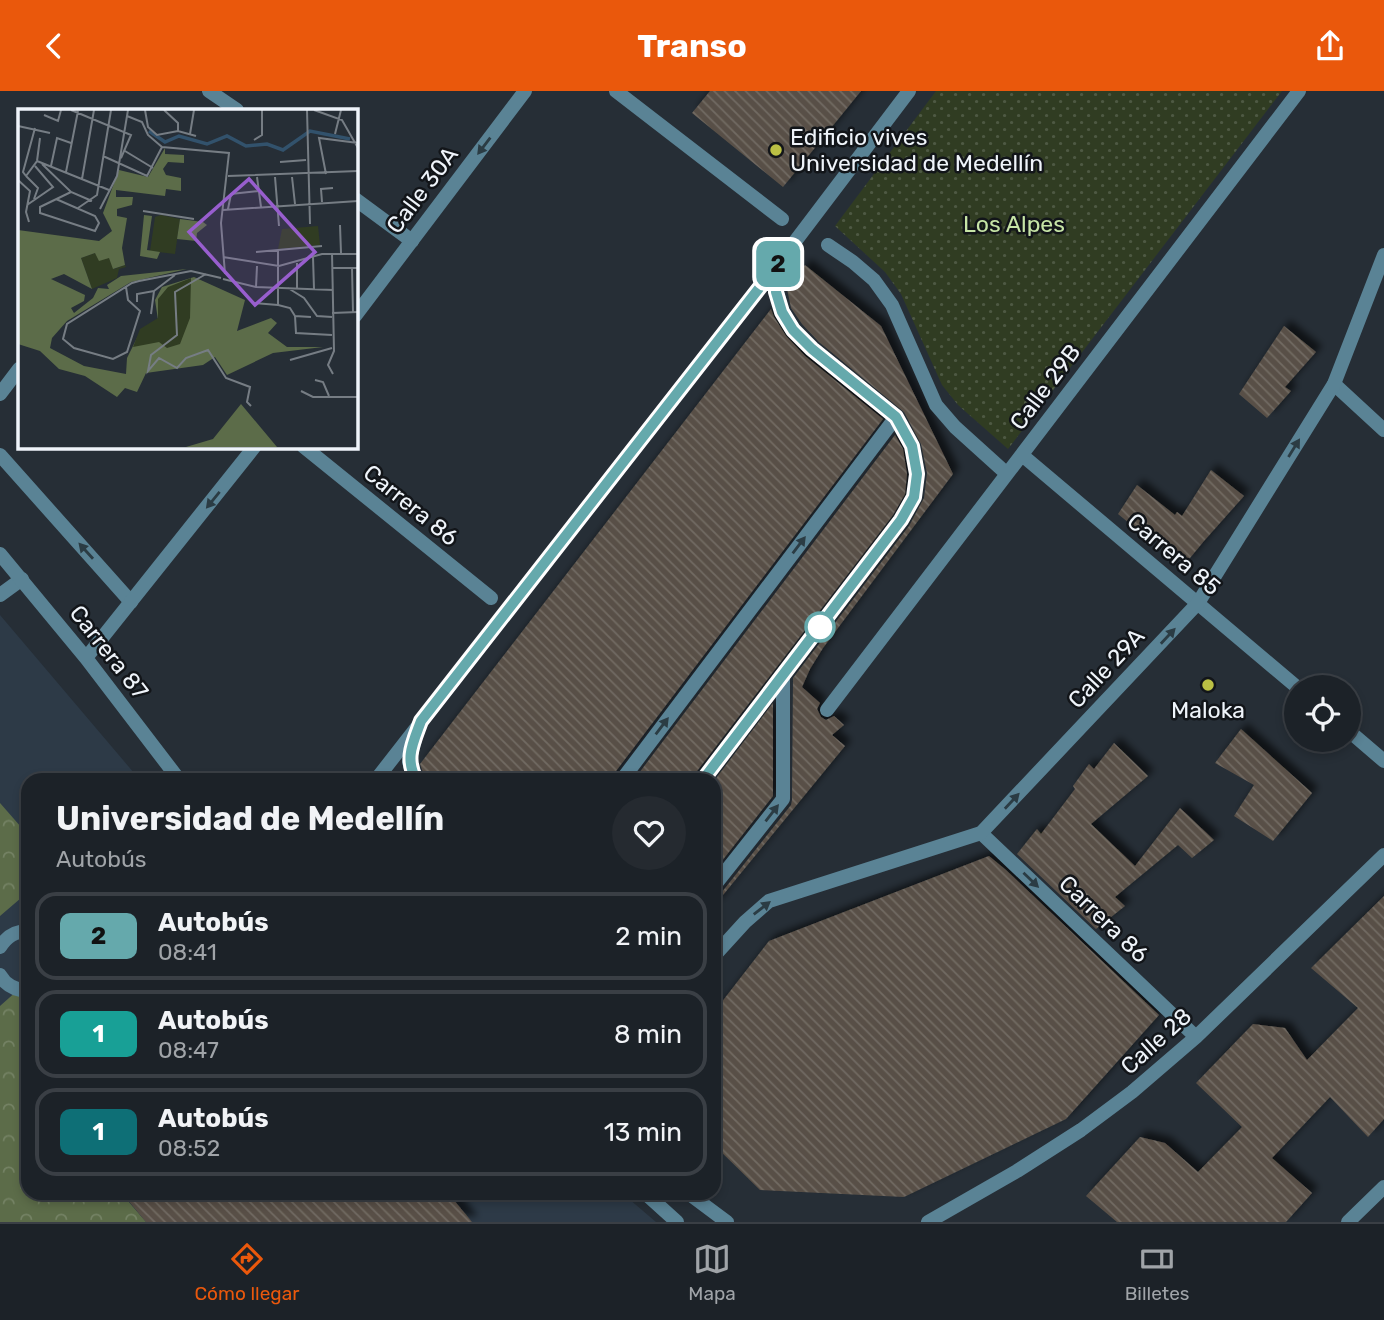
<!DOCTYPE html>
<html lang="es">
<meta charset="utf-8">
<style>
:root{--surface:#1c2228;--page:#252a30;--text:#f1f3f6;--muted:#a0a4a8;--line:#3a3f45;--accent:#ea580c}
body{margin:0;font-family:Rubik,sans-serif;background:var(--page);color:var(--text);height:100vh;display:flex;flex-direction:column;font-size:26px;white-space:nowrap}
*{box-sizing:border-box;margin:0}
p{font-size:23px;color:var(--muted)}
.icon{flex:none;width:38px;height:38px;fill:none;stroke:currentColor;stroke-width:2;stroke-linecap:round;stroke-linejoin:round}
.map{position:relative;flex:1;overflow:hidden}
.details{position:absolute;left:21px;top:682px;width:700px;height:427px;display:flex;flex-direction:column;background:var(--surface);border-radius:21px;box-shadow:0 4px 10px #0003,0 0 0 2px var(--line)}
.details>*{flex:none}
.badge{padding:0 14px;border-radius:10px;font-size:24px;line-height:46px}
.buttons{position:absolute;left:1284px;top:584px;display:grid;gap:14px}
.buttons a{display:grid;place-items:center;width:77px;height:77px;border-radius:50%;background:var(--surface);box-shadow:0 4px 10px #0003,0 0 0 2px var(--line);font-size:35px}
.map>.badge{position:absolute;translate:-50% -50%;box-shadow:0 0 0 4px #fff}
.round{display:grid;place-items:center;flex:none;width:74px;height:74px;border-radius:37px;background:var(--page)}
.headline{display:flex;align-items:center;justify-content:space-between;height:119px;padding:0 35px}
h1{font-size:33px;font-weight:700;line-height:52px}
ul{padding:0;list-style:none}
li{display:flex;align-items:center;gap:21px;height:88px;margin:0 14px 10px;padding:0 21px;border:4px solid var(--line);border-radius:21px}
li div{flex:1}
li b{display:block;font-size:26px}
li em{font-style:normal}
li .badge{min-width:77px;font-weight:700;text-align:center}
header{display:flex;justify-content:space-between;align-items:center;height:91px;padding:0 35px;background:var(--accent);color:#fff;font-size:32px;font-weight:700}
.dock{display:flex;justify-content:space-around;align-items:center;height:98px;border-top:2px solid var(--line);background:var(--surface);font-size:19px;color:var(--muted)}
.dock a{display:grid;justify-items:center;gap:4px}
.dock .active{color:var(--accent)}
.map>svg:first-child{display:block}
</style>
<header><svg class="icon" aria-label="back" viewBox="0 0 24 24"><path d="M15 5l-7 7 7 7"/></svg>Transo<svg class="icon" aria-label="share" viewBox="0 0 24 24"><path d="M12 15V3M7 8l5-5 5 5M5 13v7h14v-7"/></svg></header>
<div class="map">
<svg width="1384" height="1131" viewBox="0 0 1384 1131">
<defs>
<pattern id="forest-crowns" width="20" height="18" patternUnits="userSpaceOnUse" patternTransform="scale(1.75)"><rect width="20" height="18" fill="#5c6c49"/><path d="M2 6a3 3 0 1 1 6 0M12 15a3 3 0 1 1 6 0" fill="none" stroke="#748264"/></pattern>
<pattern id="park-dots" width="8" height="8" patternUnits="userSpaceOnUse" patternTransform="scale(1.75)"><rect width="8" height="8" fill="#303c22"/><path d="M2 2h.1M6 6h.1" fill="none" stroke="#4e5943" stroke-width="1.8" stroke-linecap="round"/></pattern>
<pattern id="building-back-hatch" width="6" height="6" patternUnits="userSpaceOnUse" patternTransform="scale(1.75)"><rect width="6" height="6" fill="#595047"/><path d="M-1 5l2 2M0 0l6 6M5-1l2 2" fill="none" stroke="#716a62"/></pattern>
<filter id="shadow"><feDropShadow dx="6" dy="-6" stdDeviation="3.5" flood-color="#0009"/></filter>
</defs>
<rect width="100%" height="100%" fill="#262e36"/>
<path fill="#2d3a47" d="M0,524l140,165 -112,1v412h594l34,29h-656z"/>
<path fill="url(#forest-crowns)" d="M0,712l28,32v57l-28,24z
M18,899l10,1v202l94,1 24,28h-146v-216z"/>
<path fill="url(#park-dots)" d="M936,0h346l-274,358 -50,-44 -16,-20 -41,-91 -16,-22 -50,-46z"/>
<path fill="url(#building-back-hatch)" filter="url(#shadow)" d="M710,0h151l-78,96 -91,-74z
M805,174l76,61 72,148 -130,174 -13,21 -8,18 18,16 -3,6 4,8 5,3 8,-4 10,9 -12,10 13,11 -131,160v-11l8,-3 69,-87 1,-5 1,-122 116,-152 15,-28 3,-25 -6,-29 -17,-32 -85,-70 -17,-18 -11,-16 -4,-19z
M771,218l3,8 12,19 19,20 78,63 -270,356 -2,6h-185l-6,-17z
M1284,235l32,26 -31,35 6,4 -24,27 -28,-24z
M895,344l8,14 4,25 -2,20 -12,21 -199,260 -2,6h-59z
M1211,379l33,26 -40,45 -19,23 -36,-30 -3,3 -28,-23 19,-29 38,30 2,-3 5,4z
M773,612v93l-59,75v-90z
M1241,638l71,64 -39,48 -39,-25 20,-31 -39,-22z
M1114,652l34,33 -57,48 44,42 45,-58 34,32 -22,18 -14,-13 -63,52 10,9 -29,23 -79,-75 20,-25 4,5 34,-45 -2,-3 16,-22 5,5z
M989,765l17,14 153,145 -93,104 -162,78 -144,-7 -46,-45v-133l55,-71z
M1384,805v223l-16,18 -38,-40 -58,61 40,35 -26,29h-169l-31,-26 54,-59 25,6 33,29 44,-45 -46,-44 57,-59 32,4 22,32 51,-52 -47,-40z
M122,1102h326l24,29h-326z"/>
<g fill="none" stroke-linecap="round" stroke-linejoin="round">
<path stroke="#5a8395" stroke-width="14" d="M0,504l22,-16
M417,641l-8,30 8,19
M375,690l403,-517 131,-173
M621,690l275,-364
M702,690l199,-261 13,-23 3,-23 -5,-28 -16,-29 -84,-68 -18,-19 -12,-18 -5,-20 1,-28
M714,795l69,-87v-123
M0,856c7,-11 15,-16 28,-16
M0,884c6,11 16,15 28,16"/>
<path stroke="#5a8395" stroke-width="14" d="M209,0l28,19
M616,0l166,128
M355,108l57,42
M828,154l25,17 21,18 18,25 44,100 19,22 52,47
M1334,293l50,46
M0,303l19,-25
M303,355l188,152
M0,364l131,147
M1022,364l276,233
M827,619l472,-619
M1349,640l35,30
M981,742l215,204
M928,1131l89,-51 64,-41 51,-38 64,-55 188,-182
M1348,1131l36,-35"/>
<path stroke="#5a8395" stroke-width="14" d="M355,225l170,-225
M0,463l86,104 94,123
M86,567l169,-212
M714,865l31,-34 24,-21 212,-68 217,-230 136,-219 50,-129
M645,1102l32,29
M688,1102l39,29"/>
</g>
<defs><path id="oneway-solid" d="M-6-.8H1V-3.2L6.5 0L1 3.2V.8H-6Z" transform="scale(1.75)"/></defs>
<g fill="#2b3c44">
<use href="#oneway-solid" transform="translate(484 55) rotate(127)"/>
<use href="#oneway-solid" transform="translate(1294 357) rotate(-58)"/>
<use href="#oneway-solid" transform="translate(213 409) rotate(129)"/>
<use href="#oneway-solid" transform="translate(799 454) rotate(-53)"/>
<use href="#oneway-solid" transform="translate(86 460) rotate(-132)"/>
<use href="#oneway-solid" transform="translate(1168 545) rotate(-47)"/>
<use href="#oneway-solid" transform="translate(662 635) rotate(-53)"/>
<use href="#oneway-solid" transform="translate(1012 710) rotate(-47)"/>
<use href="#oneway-solid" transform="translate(772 722) rotate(-52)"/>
<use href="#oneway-solid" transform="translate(1031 789) rotate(44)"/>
<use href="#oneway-solid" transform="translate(762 817) rotate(-38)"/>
</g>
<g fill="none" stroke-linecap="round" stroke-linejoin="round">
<g stroke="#fff" stroke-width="16">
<path id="line" d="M417,690c-13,-22 -4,-38 4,-60l357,-457 -2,28 6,20 11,18 19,19 84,68 16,29 5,28 -3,23 -13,23 -199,261"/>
</g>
<use href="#line" stroke="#65a9ac" stroke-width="10"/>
</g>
<g fill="#bbc044" stroke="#121519" stroke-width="2.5">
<circle cx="776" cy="59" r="7"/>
<circle cx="1208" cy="594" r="7"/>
</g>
<circle fill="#fff" stroke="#65a9ac" stroke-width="3.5" cx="820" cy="536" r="14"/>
<g text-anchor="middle" stroke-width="5" stroke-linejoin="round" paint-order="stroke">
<g font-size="23" fill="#eff4fa" stroke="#121519" text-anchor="start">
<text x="790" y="54">Edificio vives<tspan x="790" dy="26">Universidad de Medellín</tspan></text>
<text x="1208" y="627" text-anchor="middle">Maloka</text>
</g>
<g font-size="23" fill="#eff4fa" stroke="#121519">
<text transform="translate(422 99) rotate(-53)" y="8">Calle 30A</text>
<text transform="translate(1045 296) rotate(-53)" y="8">Calle 29B</text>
<text transform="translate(411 414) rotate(39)" y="8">Carrera 86</text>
<text transform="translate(1174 463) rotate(40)" y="8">Carrera 85</text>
<text transform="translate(109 561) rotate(52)" y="8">Carrera 87</text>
<text transform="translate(1106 577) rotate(-47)" y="8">Calle 29A</text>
<text transform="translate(1104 828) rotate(44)" y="8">Carrera 86</text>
<text transform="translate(1156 950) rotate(-42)" y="8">Calle 28</text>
</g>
<g font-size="23" fill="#c6e4a6" stroke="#121519">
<text x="1014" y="141">Los Alpes</text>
</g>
</g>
<g transform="translate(18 18)">
<rect width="340" height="340" fill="#262e36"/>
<path d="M143,106l19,4 -5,35 -25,-3 5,-34zM77,144l14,4 5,12 11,-4 1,2 -7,2 -2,9 -25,11 -11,-31z" fill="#303c22"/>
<path d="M147,39v6l19,1v8l-16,-1 -5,7 3,6 15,3v13l-15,-2 -1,7 -49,-6v7h17l-1,8 -15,4v7l10,2 -5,30 3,17 -12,4 -4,-11 -10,3 -4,-8 -14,5 11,31 -28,-15 -13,5 34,16 -1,6 -13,7 3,5 19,-15 5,-10 11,1 -2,-4 14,-9 66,-7 -56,13 -64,39 -15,17 -2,10 34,18 42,8 1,-16 14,-28 17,-10 -3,-20 7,-13 32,-10 51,23 -8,31 34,-13 6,5 -9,10 19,14h36l-50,6 -46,22 -12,-18 -12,8 -57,8 -9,19 -12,-4 -8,9 -32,-21 -26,-7 -19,-18 -22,-7v-114l81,11 13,-10 -9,-18 16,-43 29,7zM126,106l8,1 -5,34 13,2 -3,7 -17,-3zM162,110l23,3 4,3 -10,8 -1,8 -19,-2zM223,295l36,43h-91l27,-8z" fill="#5c6c49"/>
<path d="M300,117l2,19 -42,4 4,-20zM173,169l-1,40 -10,26 -13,4 -8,-6 -26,5 7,-18 18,-11v-19l10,-12z" fill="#303c22"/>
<path fill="none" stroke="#32526c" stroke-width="3.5" d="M131,22l16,11 14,-6 28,8 20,-8 19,10 21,-2 16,6 27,-19 40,8"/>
<path fill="none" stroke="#767d84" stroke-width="2" d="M53,1l60,25 -10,23M127,1l3,17 9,8 21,-4 18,5M146,1l14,13v8M289,1l3,114M296,1l28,10 16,28M26,6l14,6 3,-11M109,7l15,6 6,13 14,12M0,17l32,7M172,25l4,-24M317,25l6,-24M236,31l8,-5v-25M144,38l67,6 -8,70 4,51M107,42l28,17M85,47l44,20 15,-29M19,52l72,29M262,53l26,-2M24,55l29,28 21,9M33,57l6,-28 14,5M48,63l12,-61M308,65l-7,-36 39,5M8,67l-3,-4 12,-44M8,67l11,-15 3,-23M8,67l12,12 -4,11M210,67l130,-5M239,68l4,30M257,68l4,49M274,68l3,27M64,70l12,-69M0,71l12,11 -4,21 3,10M38,90l39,17 4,7 -4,8 -55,-18v-6l31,-15M304,93l-1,-13 12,-1M9,96l26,-18 -18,-21M60,99l19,-13 14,-85M82,100l17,-33 11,-66M210,100l3,-15 28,-3M205,101l135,-9M125,102l51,8M322,116l1,28M260,141v55l12,3 5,8 16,1M238,143l66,-6M314,144l2,98 -6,14 5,9M205,148l56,9 43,-12h36M295,148l1,32M314,159h26M334,159l1,44M188,165l-31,18 2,43 -26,20 -3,16 11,-13 18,10 9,-10 22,-8 18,28 24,9 -3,15 4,4M205,170l33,8 77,3M108,178l2,13 12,11 -13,41 -14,7 -39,-11 -11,-9 4,-15 65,-41 7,-2 52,-10 30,7M238,178l1,-21M270,179l16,10 13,18 15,1M279,179v-25M119,193v-8l17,-3M235,194l25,2M314,204l26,-1M133,205l3,-23 21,-16M277,207l1,17 36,2M272,251l42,-12M297,271l8,2 6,14M283,282l12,6h45"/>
<path fill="#985ece" fill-opacity="0.15" stroke="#985ece" stroke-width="3.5" d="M231,70l66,73 -60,53 -66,-73z"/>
<rect width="340" height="340" fill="none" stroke="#eff4fa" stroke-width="3.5"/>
</g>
</svg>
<div class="buttons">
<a><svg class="icon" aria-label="locate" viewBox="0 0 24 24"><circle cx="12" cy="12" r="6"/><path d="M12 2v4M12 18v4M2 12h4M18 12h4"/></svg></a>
</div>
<b class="badge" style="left:778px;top:173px;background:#65a9ac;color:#111">2</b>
<section class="details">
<div class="headline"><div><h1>Universidad de Medellín</h1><p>Autobús</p></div><a class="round"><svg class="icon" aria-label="heart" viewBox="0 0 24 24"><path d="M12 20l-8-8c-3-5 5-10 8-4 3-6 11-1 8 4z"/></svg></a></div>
<ul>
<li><span class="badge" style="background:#65a9ac;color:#111">2</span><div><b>Autobús</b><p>08:41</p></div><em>2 min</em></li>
<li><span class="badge" style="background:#18a096;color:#fff">1</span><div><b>Autobús</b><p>08:47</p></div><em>8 min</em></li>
<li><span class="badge" style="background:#0e6f76;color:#fff">1</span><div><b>Autobús</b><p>08:52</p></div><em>13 min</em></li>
</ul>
</section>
</div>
<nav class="dock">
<a class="active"><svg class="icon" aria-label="directions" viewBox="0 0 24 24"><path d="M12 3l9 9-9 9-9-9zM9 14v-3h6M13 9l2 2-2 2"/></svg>Cómo llegar</a>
<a><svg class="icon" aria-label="map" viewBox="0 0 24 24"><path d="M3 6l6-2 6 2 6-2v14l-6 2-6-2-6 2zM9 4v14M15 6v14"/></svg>Mapa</a>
<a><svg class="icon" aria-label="tickets" viewBox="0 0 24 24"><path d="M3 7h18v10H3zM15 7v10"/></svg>Billetes</a>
</nav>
